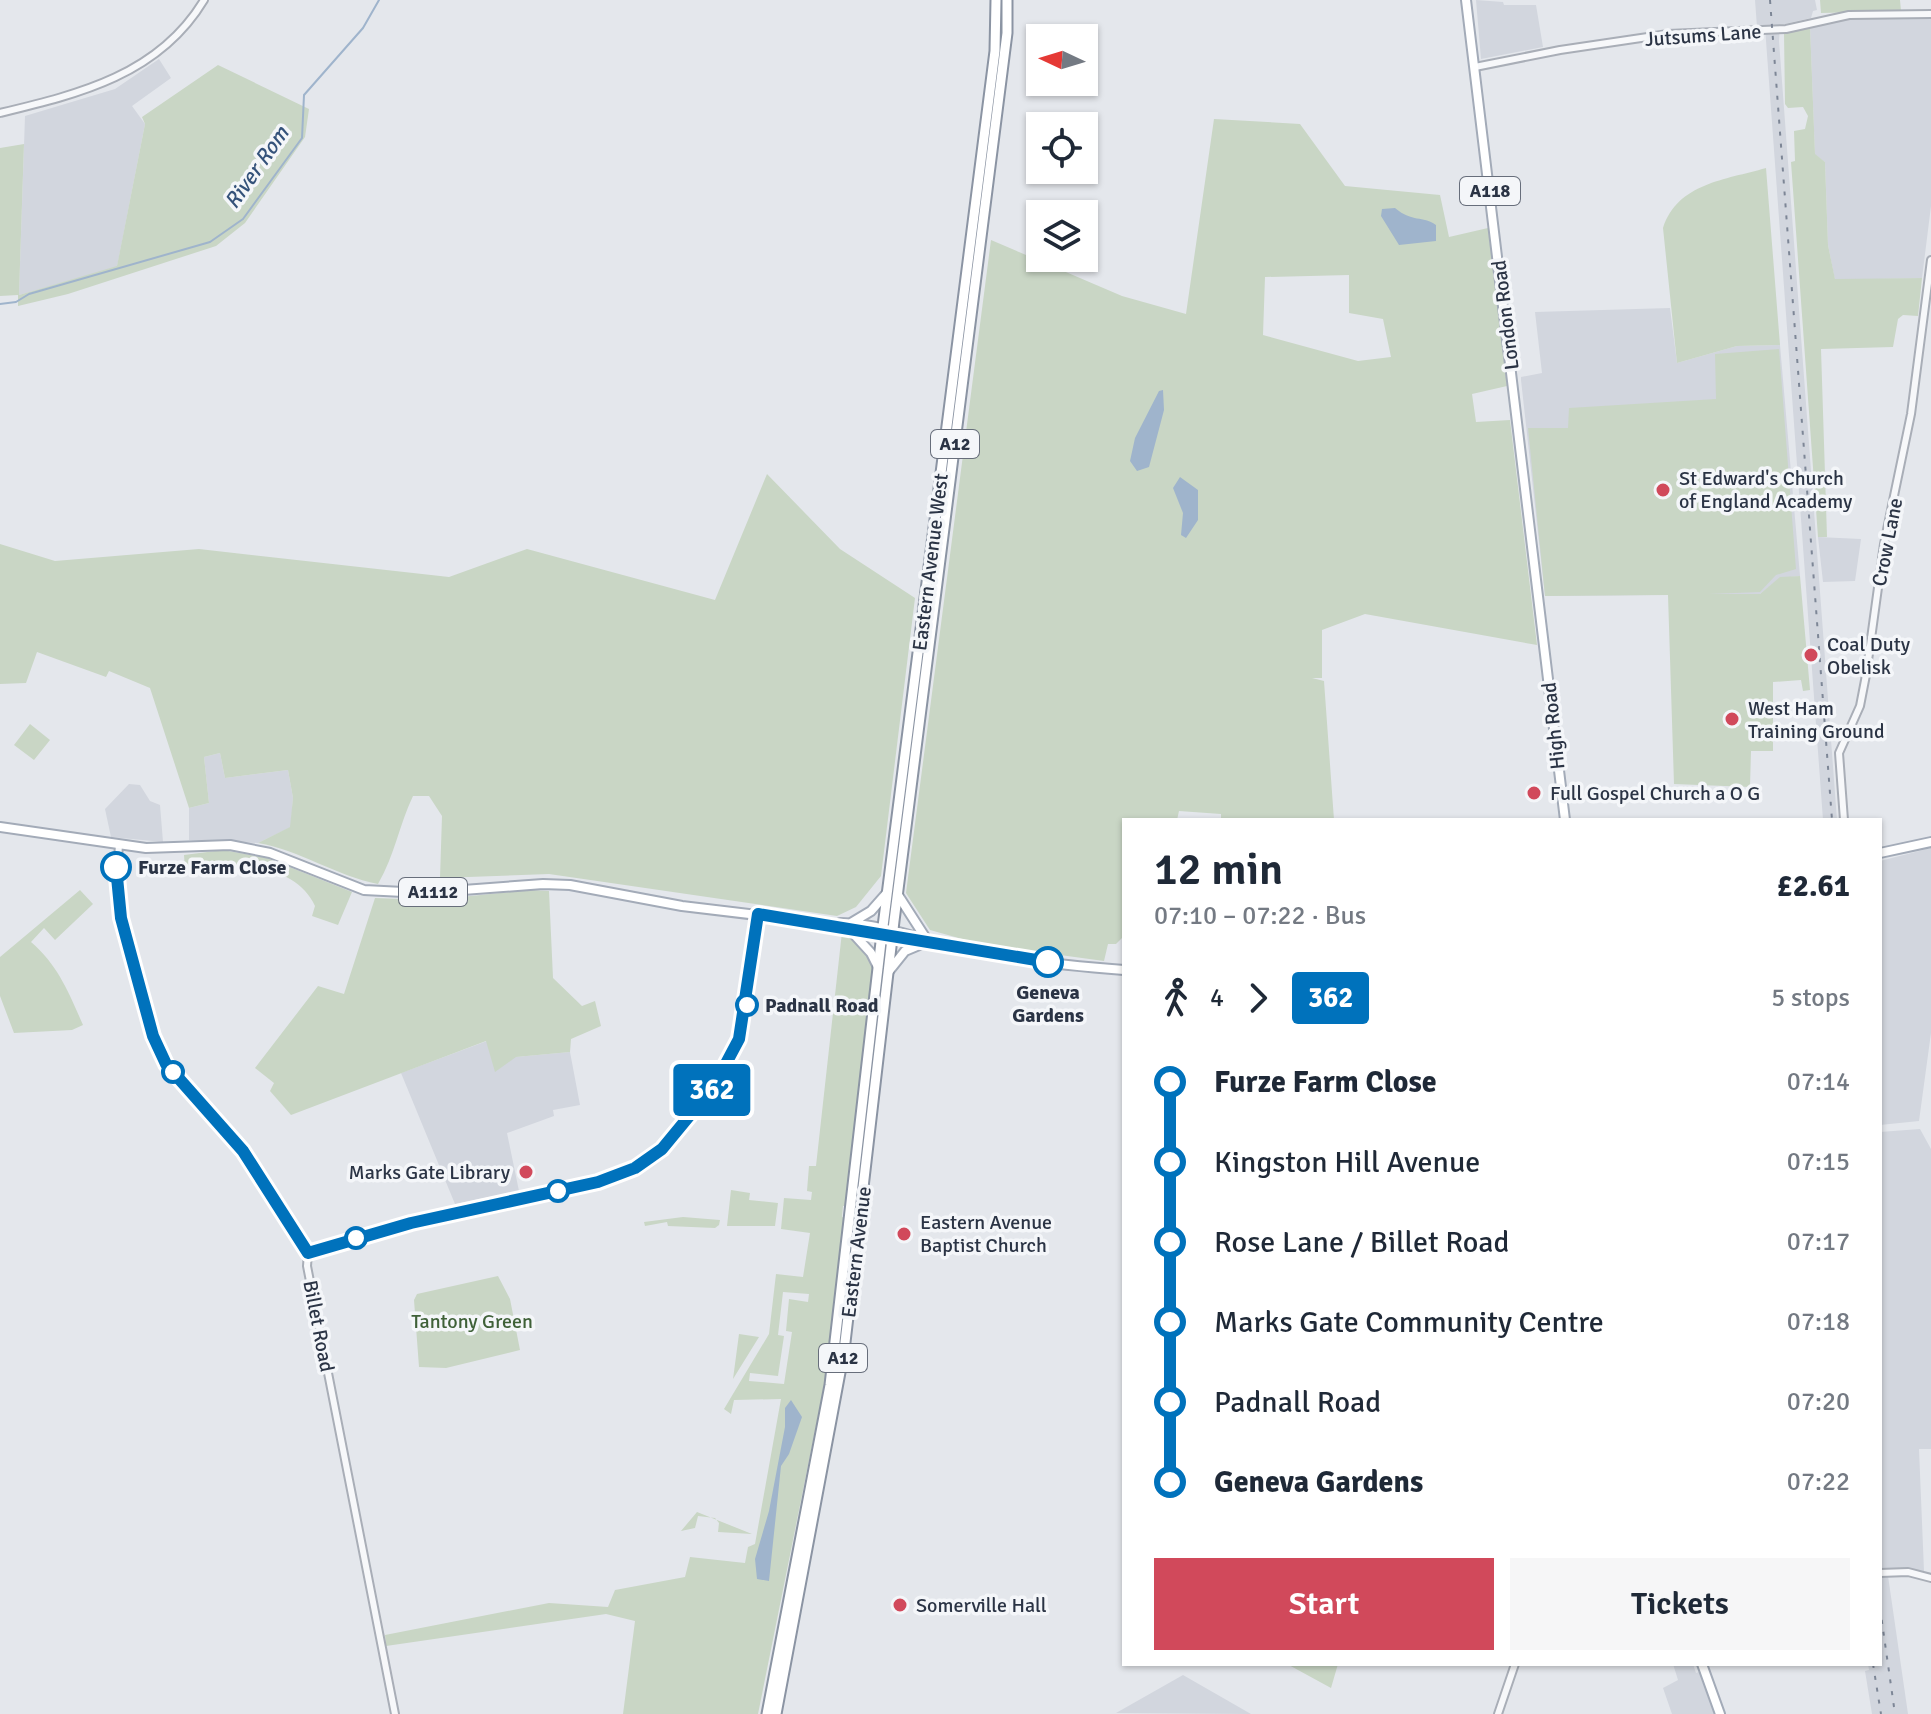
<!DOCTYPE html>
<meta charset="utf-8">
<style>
:root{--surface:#fff;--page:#f6f6f7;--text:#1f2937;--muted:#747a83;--accent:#d1495b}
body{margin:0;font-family:Signika,sans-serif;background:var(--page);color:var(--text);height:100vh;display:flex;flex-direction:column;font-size:30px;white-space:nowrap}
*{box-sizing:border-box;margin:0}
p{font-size:26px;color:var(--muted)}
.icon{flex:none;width:44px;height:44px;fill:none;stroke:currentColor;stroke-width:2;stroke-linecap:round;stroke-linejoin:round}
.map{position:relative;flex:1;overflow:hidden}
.drawer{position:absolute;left:1122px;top:818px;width:760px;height:848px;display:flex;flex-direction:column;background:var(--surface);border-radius:0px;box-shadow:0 2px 6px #0004}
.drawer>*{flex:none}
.badge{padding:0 16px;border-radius:6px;font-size:28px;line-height:52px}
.needle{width:52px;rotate:274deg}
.tools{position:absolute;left:1026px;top:24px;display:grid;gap:16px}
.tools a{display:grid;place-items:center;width:72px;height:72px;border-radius:0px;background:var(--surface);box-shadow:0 2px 6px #0004;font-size:40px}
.map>.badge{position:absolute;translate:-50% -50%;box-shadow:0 0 0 4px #fff}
.legs{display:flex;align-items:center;gap:12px;height:88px;padding:0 32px;font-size:26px}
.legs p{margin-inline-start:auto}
.headline{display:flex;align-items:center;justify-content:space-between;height:136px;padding:0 32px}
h1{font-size:44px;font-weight:600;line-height:60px}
.cta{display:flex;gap:16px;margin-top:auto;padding:16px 32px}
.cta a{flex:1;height:92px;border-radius:0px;background:var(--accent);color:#fff;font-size:32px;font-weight:600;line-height:92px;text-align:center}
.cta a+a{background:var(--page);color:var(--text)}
ul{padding:0 32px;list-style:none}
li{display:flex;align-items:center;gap:28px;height:80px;font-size:30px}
li i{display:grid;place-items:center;width:12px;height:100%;margin:0 10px;background:currentColor}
li i::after{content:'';width:20px;height:20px;margin:-10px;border:6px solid;border-radius:50%;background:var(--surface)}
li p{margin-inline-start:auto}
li:first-child i{background:linear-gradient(#0000 50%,currentColor 0)}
li:last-child i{background:linear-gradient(currentColor 50%,#0000 0)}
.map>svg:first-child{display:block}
</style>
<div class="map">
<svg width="1931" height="1714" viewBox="0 0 1931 1714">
<rect width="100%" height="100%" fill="#e4e7ec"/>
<path fill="#d2d6de" d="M1476,0l27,2 1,3h32l7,42 -62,12z
M1755,0h60l2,10 -4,1 -2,7 -31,7 -1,16 58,779h-14l-58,-793h-8z
M1931,17v189l-9,72 -87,2 -7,-35 -3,-83 -10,-7 -5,-129 41,-7z
M159,59l12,19 -39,28 13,18 -28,143 -98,28 6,-179 90,-27z
M1670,308l7,55 60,-17 43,-1 20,231 -20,2 -20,16 -215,2 -24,-216v-3l21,-4 -7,-61z
M1818,537l43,2 -6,42 -32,1z
M220,753l5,25 63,-8 5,28 -2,29 -33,16 -69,-3v-32l20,-5 -5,-46z
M129,784l11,1 10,16 10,4 3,37 -52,-5 -6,-28z
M1931,848v185l-12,88 -39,4v-264z
M487,1041l29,16 54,-5 10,53 -27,5 1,6 -47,17 12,58 -64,13 -54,-131z
M1920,1129l11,20v300h-12l5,122 -37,-2 21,145h-36l-7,-43 4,-1 -1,-6h12v-532z
M1673,1664h20l3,9 3,-1 15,42h-42l-9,-26 15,-8z
M1183,1675l68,39 -135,-1z"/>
<path fill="#c9d6c5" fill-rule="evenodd" d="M1820,0h80l1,11 -80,2z
M1810,26l5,128 10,8 3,83 7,34 87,-1 -4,38 -15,-1 -5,4 -5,28 -72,2 6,188h-9l-27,-375 4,-1 -1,-30 11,-2 3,-13 -5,-9 -15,1 -3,-4 -1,-71z
M218,65l91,44 -4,28 -60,86 -29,23 -148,48 -50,12v-11l-18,1v-148l24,-4 -5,151 98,-29 28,-142 -3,-7z
M1214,119l86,5 45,62 95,9 9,42 39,-9 19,158 -35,8 4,28 34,-2 27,225 -172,-31 -43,16v48h-10l12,3 10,139h-113v-6l-42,-3 -2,9h-53v116l-8,8h-8l-4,17 -124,-17 -50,-14 -24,-37 85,-653 131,56 64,18zM1349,275v38l34,6 8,38 -33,4 -95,-26 2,-58z
M1766,168l14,177 -43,1 -60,17 -14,-135c15,-45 62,-48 103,-60z
M1779,349l17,220 -20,6 -16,17 -51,2h51l20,-17 20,-1 10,114 -7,1 -2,-11 -28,2v69h-22l-1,36 -76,-3 -6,-189 -123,1 -17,-168h40l1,-20 147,-9 -1,-45z
M767,474l73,75 75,49 -34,278 -25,31 -19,9 -288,-42 -109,4 2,-62 -13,-20h-16c-14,29 -18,59 -35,88 -42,-8 -78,-34 -120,-41l32,-16 3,-29 -5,-28 -63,8 -5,-25 -16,4 5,46 -20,5 -39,-120 -41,-17 -3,6 -69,-25 -11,31 -26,1v-140l55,17 144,-12 250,28 78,-28 188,51z
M30,724l20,16 -16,20 -20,-15z
M223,850l44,8 85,34 -14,33 -26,-9 3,-10c-16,-37 -70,-45 -106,-40l-2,-4 -10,4 2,4 -14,-1 -1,-14z
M80,890l13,14 -38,36 -11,-12 -13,14c27,23 38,51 52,83l-11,5 -58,3 -14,-37v-39z
M531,890l18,1 4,87 29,28 13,-5 6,25 -30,13 -1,13 -54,5 -21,15 -9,-31 -195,74 -21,-24 4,-8 -19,-15 63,-82 26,8 31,-96 56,2z
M842,932l12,5 19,26 -27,243h-3l-1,11 3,1 -19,158 -68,338h-135l12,-93 -29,-7 -220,32 -1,-11 164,-32 59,4 7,-17 70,-13 5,-20 55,6 3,-16 7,-3 26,-145 -47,1 -3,14 -7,-5 45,-75 7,-60 27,3 7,-44 -29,-4 3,-31 27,2 1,-8 -5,-1 2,-25h7zM783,1292l26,2 -1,8 -19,-3 -3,32 6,1 -8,52 -35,-3 1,-8 28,3 6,-40 -6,-1z
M731,1190l19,3 -1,7 29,3 -3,23h-48z
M683,1217l37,3 -1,5 -4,3 -47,-2 -1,-4 -22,4 -1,-4z
M498,1276l12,23 10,51 -74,18 -27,-1 -5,-67 3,-6z
M739,1334l20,3 -26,42z
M697,1512l55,22 -34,-2 1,-9 -4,-5 -17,-2 -3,12 -14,3z
M1287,1664h51l-7,24z"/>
<path fill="#9fb4cc" d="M1395,208c18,15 27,7 41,17v16l-37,4 -18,-29 1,-7z
M1163,390l1,20 -15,57 -12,4 -7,-10 5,-23 24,-47z
M1180,477l18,13v30l-12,18 -5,-3 2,-22 -10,-25z
M791,1400l11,17 -13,37 -8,12 -12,115 -12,-2 -2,-20 14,-48 16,-84v-19z"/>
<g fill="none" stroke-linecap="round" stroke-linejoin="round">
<path stroke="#9fb4cc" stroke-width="2" d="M0,304l16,-2 13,-8 181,-52 33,-23 59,-81 2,-43 59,-67 16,-28"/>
<g stroke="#a9aeb7" stroke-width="10">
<path id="tertiary" d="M1475,67l85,-17 108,-16 118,-5 63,-14 82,-1
M0,113c79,-19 159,-38 204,-113
M1844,820l-5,-67 21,-47 6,-31 18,-131 27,-130 20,-154
M119,844l-3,49 37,143 13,28 77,87 65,102 -1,13 88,448
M308,1253l103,-30 187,-41 37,-14 27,-19 52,-63 25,-47 19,-124
M1880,1573l28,-1 23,6
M1498,1714l17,-50"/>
</g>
<g stroke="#a3abb8" stroke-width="12">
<path id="primary" d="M1466,0l99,820
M0,827l146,21 84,-3 40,8 94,37 59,3 120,-9 27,1 112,21 150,18 100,18
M1880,853l51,-11
M898,895l27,42
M840,923c46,1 83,18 125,27 52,11 107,16 159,20
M851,923l20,-12 15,-17
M850,930l21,23 7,14
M889,971l16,-20 19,-8
M1702,1664l18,50"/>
</g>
<g stroke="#8b94a3" stroke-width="13">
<path id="trunk" d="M767,1714l63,-329 51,-443 114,-891 1,-51
M776,1714l68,-363 50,-430 113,-888v-33"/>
</g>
<use href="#tertiary" stroke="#f7f8fa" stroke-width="6"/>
<use href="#primary" stroke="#fff" stroke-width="8"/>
<use href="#trunk" stroke="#fff" stroke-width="9"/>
<path stroke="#7d8696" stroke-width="2" stroke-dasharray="4 8" stroke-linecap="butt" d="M1770,0l62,820
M1880,1608l15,106
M1873,1664l8,50"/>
</g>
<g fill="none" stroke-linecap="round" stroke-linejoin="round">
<g stroke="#fff" stroke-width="18">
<path id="line-1" d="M116,867l5,51 32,118 13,28 77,87 65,102 103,-30 187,-41 37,-14 27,-19 52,-63 25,-47 19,-125 290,48"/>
</g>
<use href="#line-1" stroke="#0072bc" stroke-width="12"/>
</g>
<g fill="#d1495b" stroke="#f4f6f9" stroke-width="3">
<circle cx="1663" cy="490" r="8"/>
<circle cx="1811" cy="655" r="8"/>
<circle cx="1732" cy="719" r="8"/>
<circle cx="1534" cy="793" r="8"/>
<circle cx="526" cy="1172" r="8"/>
<circle cx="904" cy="1234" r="8"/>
<circle cx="900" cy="1605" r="8"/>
</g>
<g fill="#fff" stroke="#0072bc" stroke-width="4">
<circle cx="116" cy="867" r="14"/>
<circle cx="1048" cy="962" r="14"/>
<circle cx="747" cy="1005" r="10"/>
<circle cx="173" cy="1072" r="10"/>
<circle cx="558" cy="1191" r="10"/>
<circle cx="356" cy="1238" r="10"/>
</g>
<g text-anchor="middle" stroke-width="7" stroke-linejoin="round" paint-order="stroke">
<g fill="#f4f6f9" stroke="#676e7b" stroke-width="2">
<rect x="1460" y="177" width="60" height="28" rx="6"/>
<rect x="931" y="430" width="48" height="28" rx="6"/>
<rect x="399" y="878" width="68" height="28" rx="6"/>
<rect x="819" y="1344" width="48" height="28" rx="6"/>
</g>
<g font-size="18" font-weight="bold" fill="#2b3445">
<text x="1490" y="197">A118</text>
<text x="955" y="450">A12</text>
<text x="433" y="898">A1112</text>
<text x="843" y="1364">A12</text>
</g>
<g font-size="20" fill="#2b3445" stroke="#f4f6f9">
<text transform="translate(1703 35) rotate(-4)" y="7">Jutsums Lane</text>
<text transform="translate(1505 315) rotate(-97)" y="7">London Road</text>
<text transform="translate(1887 542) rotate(-79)" y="7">Crow Lane</text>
<text transform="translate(930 562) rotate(-83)" y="7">Eastern Avenue West</text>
<text transform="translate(1553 726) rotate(-96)" y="7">High Road</text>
<text transform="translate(856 1252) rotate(-83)" y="7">Eastern Avenue</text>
<text transform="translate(319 1326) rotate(79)" y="7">Billet Road</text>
</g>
<g font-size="20" fill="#2b3445" stroke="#f4f6f9" text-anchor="start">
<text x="1679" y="485">St Edward's Church<tspan x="1679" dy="23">of England Academy</tspan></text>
<text x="1827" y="651">Coal Duty<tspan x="1827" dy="23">Obelisk</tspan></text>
<text x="1748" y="715">West Ham<tspan x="1748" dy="23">Training Ground</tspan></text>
<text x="1550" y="800">Full Gospel Church a O G</text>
<text x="510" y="1179" text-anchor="end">Marks Gate Library</text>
<text x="920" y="1229">Eastern Avenue<tspan x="920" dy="23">Baptist Church</tspan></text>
<text x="916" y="1612">Somerville Hall</text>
</g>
<g font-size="20" font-weight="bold" fill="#2b3445" stroke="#f4f6f9" text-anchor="start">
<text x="138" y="874">Furze Farm Close</text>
<text x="1048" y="999" text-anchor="middle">Geneva<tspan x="1048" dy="23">Gardens</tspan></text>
<text x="765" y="1012">Padnall Road</text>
</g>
<g font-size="20" fill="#3f6138" stroke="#f4f6f9">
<text x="472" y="1328">Tantony Green</text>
</g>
<g font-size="22" font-style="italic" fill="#34527a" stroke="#f4f6f9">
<text transform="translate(256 167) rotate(-55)" y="8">River Rom</text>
</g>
</g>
</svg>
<div class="tools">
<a><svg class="needle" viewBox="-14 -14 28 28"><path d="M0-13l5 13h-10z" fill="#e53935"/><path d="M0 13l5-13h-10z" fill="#747a83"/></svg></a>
<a><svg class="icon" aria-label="locate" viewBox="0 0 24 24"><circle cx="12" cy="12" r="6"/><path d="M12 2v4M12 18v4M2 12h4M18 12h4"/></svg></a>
<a><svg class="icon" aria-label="layers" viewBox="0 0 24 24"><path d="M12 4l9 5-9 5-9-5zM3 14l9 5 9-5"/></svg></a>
</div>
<b class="badge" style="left:712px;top:1090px;background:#0072bc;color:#fff">362</b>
<section class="drawer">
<div class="headline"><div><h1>12 min</h1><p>07:10 – 07:22 · Bus</p></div><b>£2.61</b></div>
<div class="legs"><svg class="icon" aria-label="walk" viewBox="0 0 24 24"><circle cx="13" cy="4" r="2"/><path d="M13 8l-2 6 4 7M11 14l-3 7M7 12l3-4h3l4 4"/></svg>4<svg class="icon" aria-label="forward" viewBox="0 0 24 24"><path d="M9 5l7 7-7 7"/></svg><b class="badge" style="background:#0072bc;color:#fff">362</b><p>5 stops</p></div>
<ul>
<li><i style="color:#0072bc"></i><b>Furze Farm Close</b><p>07:14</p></li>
<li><i style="color:#0072bc"></i><span>Kingston Hill Avenue</span><p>07:15</p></li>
<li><i style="color:#0072bc"></i><span>Rose Lane / Billet Road</span><p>07:17</p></li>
<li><i style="color:#0072bc"></i><span>Marks Gate Community Centre</span><p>07:18</p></li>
<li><i style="color:#0072bc"></i><span>Padnall Road</span><p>07:20</p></li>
<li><i style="color:#0072bc"></i><b>Geneva Gardens</b><p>07:22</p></li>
</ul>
<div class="cta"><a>Start</a><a>Tickets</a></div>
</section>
</div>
